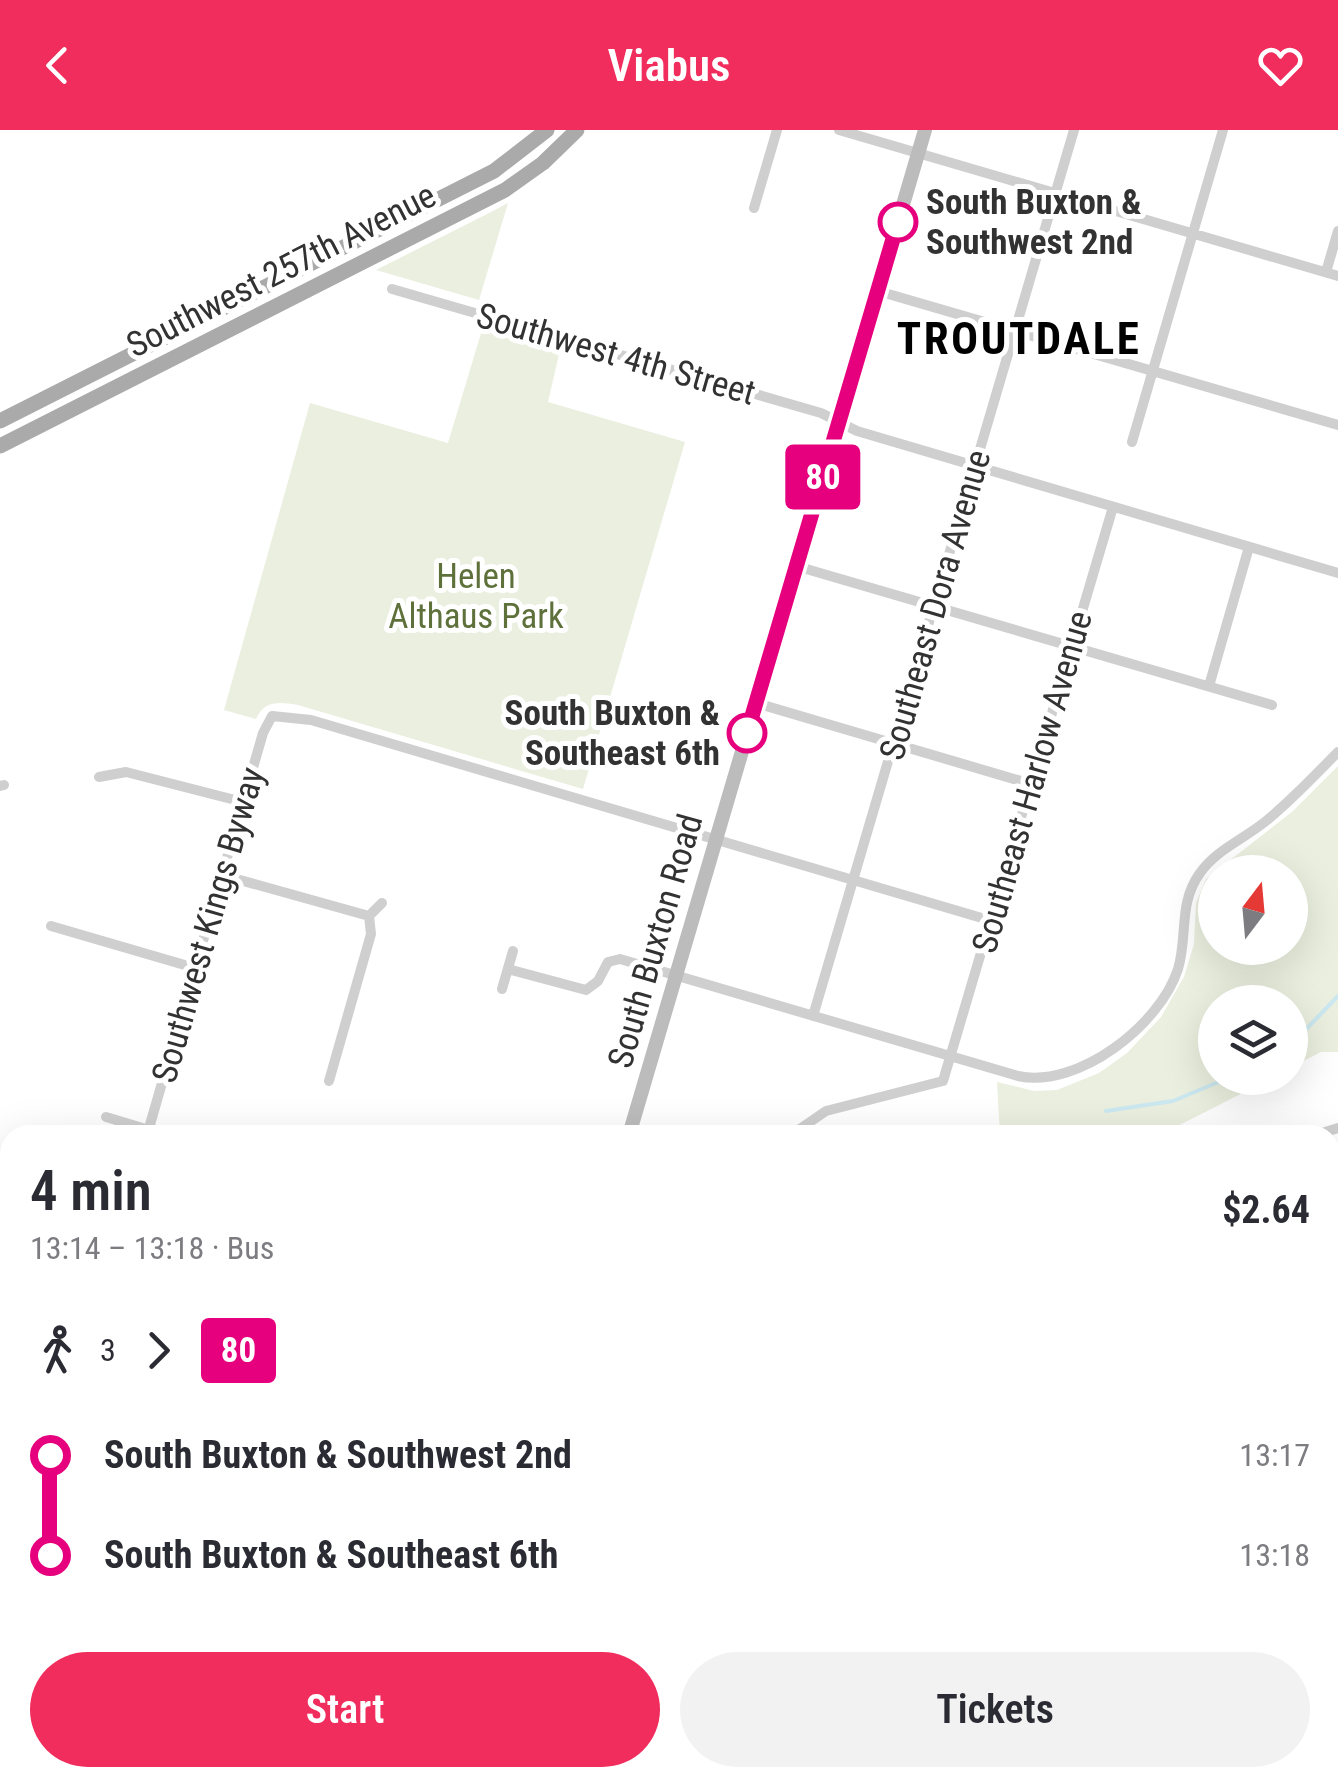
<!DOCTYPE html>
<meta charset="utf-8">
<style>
:root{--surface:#fff;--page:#f2f2f3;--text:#2b2b33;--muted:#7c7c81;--accent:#f02d5d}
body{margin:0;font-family:"Roboto Condensed",sans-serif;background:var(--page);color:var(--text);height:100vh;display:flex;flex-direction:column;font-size:38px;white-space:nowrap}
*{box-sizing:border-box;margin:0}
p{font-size:32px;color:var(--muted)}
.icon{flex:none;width:55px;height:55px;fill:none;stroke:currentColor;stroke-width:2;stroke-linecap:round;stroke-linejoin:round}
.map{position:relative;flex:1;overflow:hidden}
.details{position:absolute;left:0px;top:995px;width:1340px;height:662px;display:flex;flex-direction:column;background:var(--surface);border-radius:30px 30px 0 0;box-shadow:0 10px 40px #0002}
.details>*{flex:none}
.badge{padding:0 20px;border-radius:8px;font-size:35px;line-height:65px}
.needle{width:65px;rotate:16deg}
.fabs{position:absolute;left:1198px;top:725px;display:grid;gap:20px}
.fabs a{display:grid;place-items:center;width:110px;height:110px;border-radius:50%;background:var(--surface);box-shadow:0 10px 40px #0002;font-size:50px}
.map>.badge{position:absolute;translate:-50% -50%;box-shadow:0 0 0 5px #fff}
.legs{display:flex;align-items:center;gap:15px;height:110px;padding:0 30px;font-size:32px}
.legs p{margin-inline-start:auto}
.overview{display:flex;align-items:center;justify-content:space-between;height:170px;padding:0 30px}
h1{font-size:55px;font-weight:600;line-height:75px}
.button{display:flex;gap:20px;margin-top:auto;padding:20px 30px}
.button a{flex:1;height:115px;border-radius:60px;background:var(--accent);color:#fff;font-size:40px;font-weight:600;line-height:115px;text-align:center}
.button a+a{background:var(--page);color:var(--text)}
ul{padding:0 30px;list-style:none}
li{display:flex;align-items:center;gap:35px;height:100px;font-size:38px}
li i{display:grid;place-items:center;width:15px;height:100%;margin:0 12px;background:currentColor}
li i::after{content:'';width:25px;height:25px;margin:-12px;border:8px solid;border-radius:50%;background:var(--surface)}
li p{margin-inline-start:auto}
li:first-child i{background:linear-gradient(#0000 50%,currentColor 0)}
li:last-child i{background:linear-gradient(currentColor 50%,#0000 0)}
header{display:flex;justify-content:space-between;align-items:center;height:130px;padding:0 30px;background:var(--accent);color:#fff;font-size:45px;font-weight:600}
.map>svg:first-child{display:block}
</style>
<header><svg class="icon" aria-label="back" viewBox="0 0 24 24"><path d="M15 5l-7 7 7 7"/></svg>Viabus<svg class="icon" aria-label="heart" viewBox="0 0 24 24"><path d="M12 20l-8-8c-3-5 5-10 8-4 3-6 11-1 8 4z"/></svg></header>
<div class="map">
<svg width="1338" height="1657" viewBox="0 0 1338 1657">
<rect width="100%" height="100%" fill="#fff"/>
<path fill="#eaefdf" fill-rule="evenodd" d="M508,73l-29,97 -103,-30 115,-58z
M482,200l77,24 -11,48 137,40 -102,347 -285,-84c-18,-3 -34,-5 -42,14l-32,-9 86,-307 138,40z
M1338,636v286h-17l-31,16v-66h-75v76h57l-112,57h-160l-3,-53 37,9 23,-1 42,-17 28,-20 34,-36 23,-40 10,-33 2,-41 10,-24 87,-68zM1215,742h75v76h-75z
M10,1308v340h93l-2,9h-101v-314z
M206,1648h237l33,9h-237z
M1132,1648h117l-10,9h-113z"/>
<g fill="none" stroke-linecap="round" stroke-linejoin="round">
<path stroke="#cbe7ef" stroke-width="4" d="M1290,916l48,-50
M1106,981l67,-10 55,-23"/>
<path stroke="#cfcfcf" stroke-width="10" d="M839,0l499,146
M754,78l23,-78
M1326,142l12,-41
M392,159l429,124 36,18 481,142
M878,161l460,134
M1132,312l91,-312
M796,436l476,139
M1209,556l40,-139
M756,573l275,81
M99,647l27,-5 117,30
M0,656l4,-1
M222,745l147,41
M369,786l13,-13
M51,796l144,42
M508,839l78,21 12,-9 10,-19 12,-3 398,117c60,13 142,-51 160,-107 10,-33 0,-66 22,-96 16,-23 44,-34 66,-52 26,-21 48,-45 72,-69
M502,859l11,-38
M813,886l261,-886
M329,951l42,-147 -2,-18
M106,987l43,13
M147,1005l116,-402 9,-17 39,4 681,201
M791,1005l35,-24 117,-30 170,-574
M1316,1005l22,-7
M1330,1154l8,-4
M1330,1260l8,2
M1330,1414l8,2
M1330,1552l8,2
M1038,1657l5,-9"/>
<path stroke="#cfcfcf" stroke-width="12" d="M0,1113l10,2"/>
<path stroke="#bcbcbc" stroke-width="14" d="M629,1005l296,-1005
M573,1657l3,-9"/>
<path stroke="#aaa" stroke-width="15" d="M0,291l494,-250 53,-41
M0,316l505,-256 38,-27 34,-33"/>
</g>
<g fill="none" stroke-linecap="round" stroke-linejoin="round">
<g stroke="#fff" stroke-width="22">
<path id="line-1" d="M747,603l151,-511"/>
</g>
<use href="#line-1" stroke="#e6007e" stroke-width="15"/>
</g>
<g fill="#fff" stroke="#e6007e" stroke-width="5">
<circle cx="898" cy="92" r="18"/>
<circle cx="747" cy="603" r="18"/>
</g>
<g text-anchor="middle" stroke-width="10" stroke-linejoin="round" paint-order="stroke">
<g font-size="35" font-weight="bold" fill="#323232" stroke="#fff" text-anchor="start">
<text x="926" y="84">South Buxton &amp;<tspan x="926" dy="40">Southwest 2nd</tspan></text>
<text x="720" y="595" text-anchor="end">South Buxton &amp;<tspan x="720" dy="40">Southeast 6th</tspan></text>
</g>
<g font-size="35" fill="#323232" stroke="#fff">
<text transform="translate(281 140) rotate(-27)" y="12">Southwest 257th Avenue</text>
<text transform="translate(616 224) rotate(16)" y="12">Southwest 4th Street</text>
<text transform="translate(935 475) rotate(-74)" y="12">Southeast Dora Avenue</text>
<text transform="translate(1032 652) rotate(-74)" y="12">Southeast Harlow Avenue</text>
<text transform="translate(208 795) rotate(-74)" y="12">Southwest Kings Byway</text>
<text transform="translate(655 811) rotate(-74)" y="12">South Buxton Road</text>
</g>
<g font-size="35" fill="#5e713b" stroke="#fff">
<text x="476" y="458">Helen<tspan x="476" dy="40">Althaus Park</tspan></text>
</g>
<g font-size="45" font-weight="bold" letter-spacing="2.5" fill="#000" stroke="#fff">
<text x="1019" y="224">TROUTDALE</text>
</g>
</g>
</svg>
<div class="fabs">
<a><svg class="needle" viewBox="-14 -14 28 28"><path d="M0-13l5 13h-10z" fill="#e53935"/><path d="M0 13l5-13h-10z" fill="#7c7c81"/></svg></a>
<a><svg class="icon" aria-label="layers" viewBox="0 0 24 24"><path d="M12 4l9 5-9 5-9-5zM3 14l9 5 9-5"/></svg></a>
</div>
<b class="badge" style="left:823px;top:347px;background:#e6007e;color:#fff">80</b>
<section class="details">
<div class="overview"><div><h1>4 min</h1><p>13:14 – 13:18 · Bus</p></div><b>$2.64</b></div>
<div class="legs"><svg class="icon" aria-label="walk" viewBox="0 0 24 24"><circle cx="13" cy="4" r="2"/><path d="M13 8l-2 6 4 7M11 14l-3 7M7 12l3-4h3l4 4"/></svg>3<svg class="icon" aria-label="forward" viewBox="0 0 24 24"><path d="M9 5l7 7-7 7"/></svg><b class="badge" style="background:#e6007e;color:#fff">80</b></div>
<ul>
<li><i style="color:#e6007e"></i><b>South Buxton &amp; Southwest 2nd</b><p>13:17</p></li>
<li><i style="color:#e6007e"></i><b>South Buxton &amp; Southeast 6th</b><p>13:18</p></li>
</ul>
<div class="button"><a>Start</a><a>Tickets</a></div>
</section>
</div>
